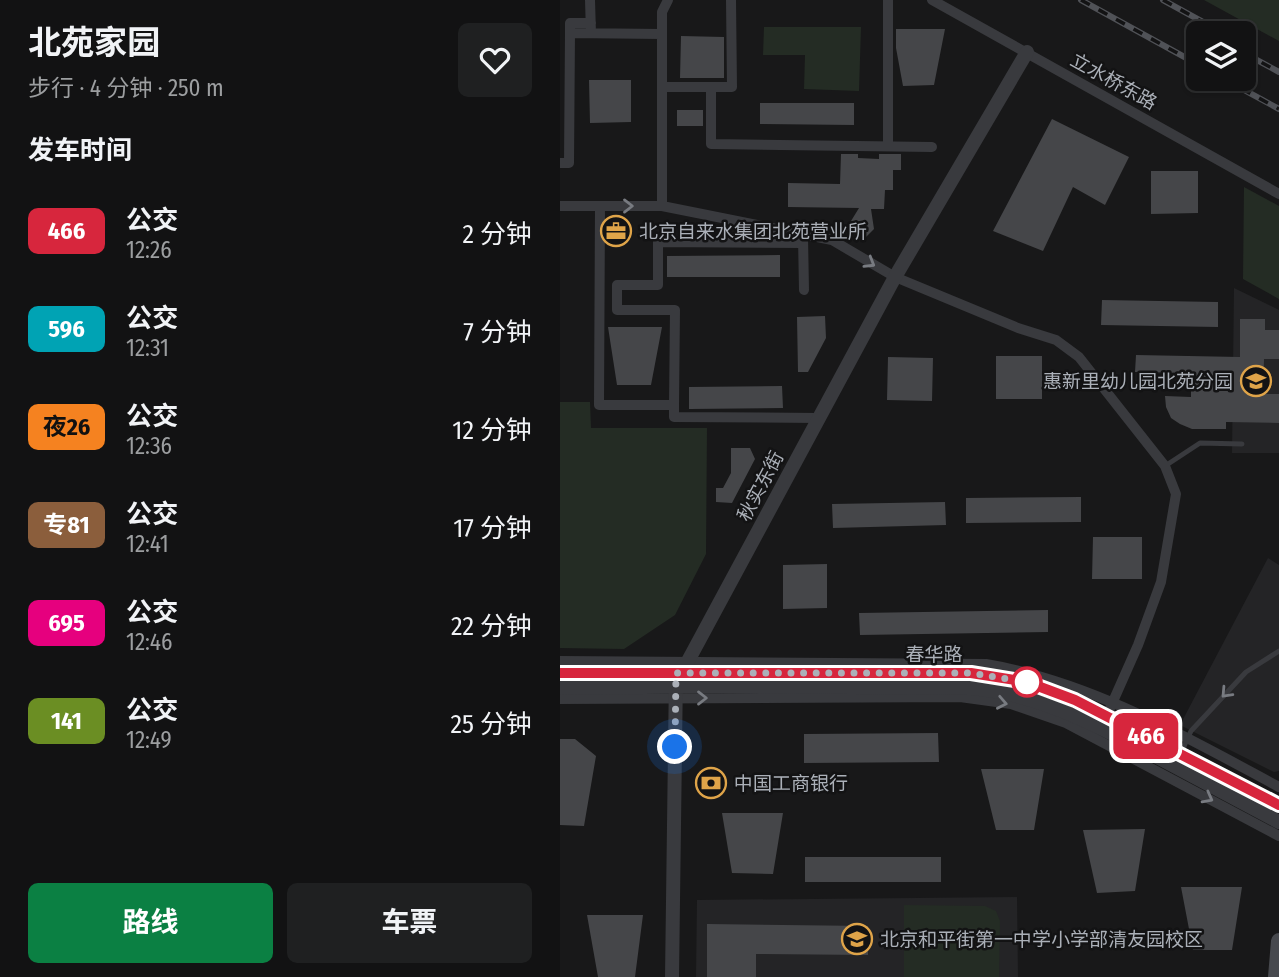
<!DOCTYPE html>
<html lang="zh">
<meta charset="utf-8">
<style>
:root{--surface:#121213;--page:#1f2021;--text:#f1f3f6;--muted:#9c9ea0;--line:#313233;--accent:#0b8043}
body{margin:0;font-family:"Fira Sans Condensed","Noto Sans SC",sans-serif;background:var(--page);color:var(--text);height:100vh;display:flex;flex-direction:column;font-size:26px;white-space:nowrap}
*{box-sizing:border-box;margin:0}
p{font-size:23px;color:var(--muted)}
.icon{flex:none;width:38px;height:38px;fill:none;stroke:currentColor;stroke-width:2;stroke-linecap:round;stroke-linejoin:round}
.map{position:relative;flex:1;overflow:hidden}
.side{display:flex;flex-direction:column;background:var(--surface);width:560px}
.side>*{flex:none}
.badge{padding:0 14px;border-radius:10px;font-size:24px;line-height:46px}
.controls{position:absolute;left:626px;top:21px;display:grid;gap:14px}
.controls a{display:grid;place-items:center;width:70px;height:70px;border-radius:10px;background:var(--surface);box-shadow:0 2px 5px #0004,0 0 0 2px var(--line);font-size:35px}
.you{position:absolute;width:35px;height:35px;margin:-18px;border:5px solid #fff;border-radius:50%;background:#1a73e8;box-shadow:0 0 0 10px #1a73e833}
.map>.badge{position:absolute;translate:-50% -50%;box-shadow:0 0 0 4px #fff}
h2{padding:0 28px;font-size:26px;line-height:63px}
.round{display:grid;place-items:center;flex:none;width:74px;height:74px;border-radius:10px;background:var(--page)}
.overview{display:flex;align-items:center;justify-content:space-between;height:119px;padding:0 28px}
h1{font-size:33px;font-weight:700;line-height:52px}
.cta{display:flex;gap:14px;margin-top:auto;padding:14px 28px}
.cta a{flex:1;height:80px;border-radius:10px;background:var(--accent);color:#fff;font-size:28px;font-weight:700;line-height:80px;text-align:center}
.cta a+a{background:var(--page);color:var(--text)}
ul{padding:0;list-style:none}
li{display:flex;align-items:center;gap:21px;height:98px;padding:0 28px}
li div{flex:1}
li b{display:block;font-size:26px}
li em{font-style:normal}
li .badge{min-width:77px;font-weight:700;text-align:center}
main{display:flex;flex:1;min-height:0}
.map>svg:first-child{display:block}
</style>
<main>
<section class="side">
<div class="overview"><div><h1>北苑家园</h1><p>步行 · 4 分钟 · 250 m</p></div><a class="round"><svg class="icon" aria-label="heart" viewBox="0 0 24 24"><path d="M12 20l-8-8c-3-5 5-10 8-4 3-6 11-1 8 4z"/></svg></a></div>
<h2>发车时间</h2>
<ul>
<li><span class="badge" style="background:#d7263d;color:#fff">466</span><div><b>公交</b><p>12:26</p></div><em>2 分钟</em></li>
<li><span class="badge" style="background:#00a3b4;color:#fff">596</span><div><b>公交</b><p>12:31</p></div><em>7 分钟</em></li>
<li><span class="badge" style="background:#f58220;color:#111">夜26</span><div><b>公交</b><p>12:36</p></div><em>12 分钟</em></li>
<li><span class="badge" style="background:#8b5e3c;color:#fff">专81</span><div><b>公交</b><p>12:41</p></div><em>17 分钟</em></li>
<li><span class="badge" style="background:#e6007e;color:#fff">695</span><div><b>公交</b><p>12:46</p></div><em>22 分钟</em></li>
<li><span class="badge" style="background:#6b8e23;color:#fff">141</span><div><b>公交</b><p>12:49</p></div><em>25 分钟</em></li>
</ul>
<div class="cta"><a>路线</a><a>车票</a></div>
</section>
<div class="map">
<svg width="719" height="977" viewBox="0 0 719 977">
<rect width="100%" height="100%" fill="#181819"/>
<path fill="#242426" d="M674,288l45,22v143h-47z
M708,558l11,7v206l-5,1 -94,-47z
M457,897l1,80h-322l1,-77z"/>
<path fill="#242c24" d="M644,0h75v41z
M204,27h97l-2,64 -55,-2 1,-34h-42z
M684,187l35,19v93l-36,-20z
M0,402h30l1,26h116l-1,126 -31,61 -51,34 -64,-1z
M344,905l81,1 11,5 4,10 -1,56h-95z"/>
<path fill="#454649" d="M336,29h49l-11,56 -31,1 -7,-38z
M121,36l43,1v41h-44z
M29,80h42v42l-41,1z
M200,103h94v22l-94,-1z
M117,110h26v16h-26z
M492,119l77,38 -24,48 -32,-18 -30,64 -50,-20z
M281,154h17v4l21,1v-5h22v16h-8v20h-8l-1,19h-13l3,20 -8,8 -11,-2 -4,-7v-7l8,-13 -71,-1v-24l52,1z
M591,171h47v42l-47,1z
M220,255v22h-113v-21z
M542,300l116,2v25l-117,-2z
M265,316l1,22 -18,34h-10l-1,-55z
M680,319h25v11h14v29h-15l-1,35h16v29l-53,-1v7h-34l-12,-5 -9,-6 -5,-11 -1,-11 26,1v-24l-56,-1 1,-17 104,2z
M48,327h54l-11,58h-34z
M436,356h46v43h-46z
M328,357l45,1 -1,43 -45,-1z
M222,386l1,22 -94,1v-22z
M171,448h19l5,11 -23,44 -16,-1v-14h7l8,-15z
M521,497v25l-115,1v-25z
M385,502l1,23 -113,3 -1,-24z
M533,537h49v42h-50z
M267,564v44l-44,1v-44z
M488,610v22l-188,3 -1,-22z
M378,733l1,29 -135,1v-29z
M0,739h15l21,17 -12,70 -24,-1z
M421,769h63l-10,61h-38z
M162,813h61l-10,61 -41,-1z
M585,829l-10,62 -38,2 -14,-63z
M245,857h136v25h-136z
M621,887h61l-10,63h-39z
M27,915h56l-8,62h-37z
M147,924l161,2v29l-112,-1v23h-49z"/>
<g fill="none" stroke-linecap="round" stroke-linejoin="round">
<path stroke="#393a3e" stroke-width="5" d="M605,466l35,-23 42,1
M621,753l10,-22 55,-59 33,-21"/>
<path stroke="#393a3e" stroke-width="10" d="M30,0l1,33
M328,0v146
M372,0l347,194
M10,33v-10h21
M102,87h70l-1,-87
M151,87v57l221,3
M0,163h9l1,-130 91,1
M0,206h102l170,34 63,37 123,51 38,12 23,17 86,109 11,28 -15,88 -23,63 -31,70
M40,206l-1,199h75v12l145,1
M102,206v-194l6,-12
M243,237l1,53
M114,405l1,-95h-58v-25h41v-43l145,1
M0,661l426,3c106,18 200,73 293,123
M0,699l400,-2 51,7 55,19 213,113"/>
<path stroke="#393a3e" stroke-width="14" d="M0,673h411l56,9 48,18 204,105
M0,688l167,-2 245,2c71,7 127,39 189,71 39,21 79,42 118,63
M112,977l4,-304 12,-12 207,-384 132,-225"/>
<path stroke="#47494e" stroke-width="16" d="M716,977l3,-36"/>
<g stroke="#505257" stroke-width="6">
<path id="rail" d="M521,0l118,65
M603,0l60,33
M684,53l35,19
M664,79l55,30"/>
</g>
<use href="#rail" stroke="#131314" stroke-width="3.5" stroke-dasharray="10" stroke-linecap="butt"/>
</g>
<defs><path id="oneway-chevron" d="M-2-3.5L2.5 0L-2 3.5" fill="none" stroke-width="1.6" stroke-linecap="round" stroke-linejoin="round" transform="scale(1.75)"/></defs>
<g stroke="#787b81">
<use href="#oneway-chevron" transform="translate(68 206)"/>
<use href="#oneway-chevron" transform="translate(310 263) rotate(31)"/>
<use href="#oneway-chevron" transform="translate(666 693) rotate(133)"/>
<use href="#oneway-chevron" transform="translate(142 698)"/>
<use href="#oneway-chevron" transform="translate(442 703) rotate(11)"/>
<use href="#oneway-chevron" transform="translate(648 798) rotate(28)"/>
</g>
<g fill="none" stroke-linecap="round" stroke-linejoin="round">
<g stroke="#fff" stroke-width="16">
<path id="line" d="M0,673h411l56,9 48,18 204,105"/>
</g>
<use href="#line" stroke="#d7263d" stroke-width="10"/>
<path stroke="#abb0b8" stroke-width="7" stroke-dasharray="0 12.6" d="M115,747l1,-74h295l56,9"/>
</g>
<defs>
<g id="office-ring" transform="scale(1.575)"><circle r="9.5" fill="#131314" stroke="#dfa449" stroke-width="1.5"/><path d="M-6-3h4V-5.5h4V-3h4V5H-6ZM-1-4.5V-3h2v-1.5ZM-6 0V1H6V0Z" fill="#dfa449"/></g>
<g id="school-ring" transform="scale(1.575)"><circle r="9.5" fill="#131314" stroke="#dfa449" stroke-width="1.5"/><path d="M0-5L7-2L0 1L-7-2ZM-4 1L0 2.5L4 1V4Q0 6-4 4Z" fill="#dfa449"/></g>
<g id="bank-ring" transform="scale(1.575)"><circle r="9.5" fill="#131314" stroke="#dfa449" stroke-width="1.5"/><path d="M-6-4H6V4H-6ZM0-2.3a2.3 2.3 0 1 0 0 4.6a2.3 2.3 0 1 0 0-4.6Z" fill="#dfa449"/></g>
</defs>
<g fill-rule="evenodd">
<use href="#office-ring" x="56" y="231"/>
<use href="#school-ring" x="696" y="381"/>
<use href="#bank-ring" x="151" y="783"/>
<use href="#school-ring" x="297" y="939"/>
</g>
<circle fill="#fff" stroke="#d7263d" stroke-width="3.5" cx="467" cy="682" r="14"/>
<g text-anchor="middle" stroke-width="5" stroke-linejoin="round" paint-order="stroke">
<g font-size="19" fill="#abb0b8" stroke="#131314">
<text transform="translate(554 81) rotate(29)" y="7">立水桥东路</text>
<text transform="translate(200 486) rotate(-62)" y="7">秋实东街</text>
<text x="374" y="661">春华路</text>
</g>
<g font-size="19" fill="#abb0b8" stroke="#131314" text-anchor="start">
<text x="79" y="238">北京自来水集团北苑营业所</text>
<text x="673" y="388" text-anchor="end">惠新里幼儿园北苑分园</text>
<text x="174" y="790">中国工商银行</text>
<text x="320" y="946">北京和平街第一中学小学部清友园校区</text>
</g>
</g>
</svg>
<div class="controls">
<a><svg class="icon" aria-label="layers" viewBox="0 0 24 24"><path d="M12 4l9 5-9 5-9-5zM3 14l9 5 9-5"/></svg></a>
</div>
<div class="you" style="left:115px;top:747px"></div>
<b class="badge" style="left:586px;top:736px;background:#d7263d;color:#fff">466</b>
</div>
</main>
